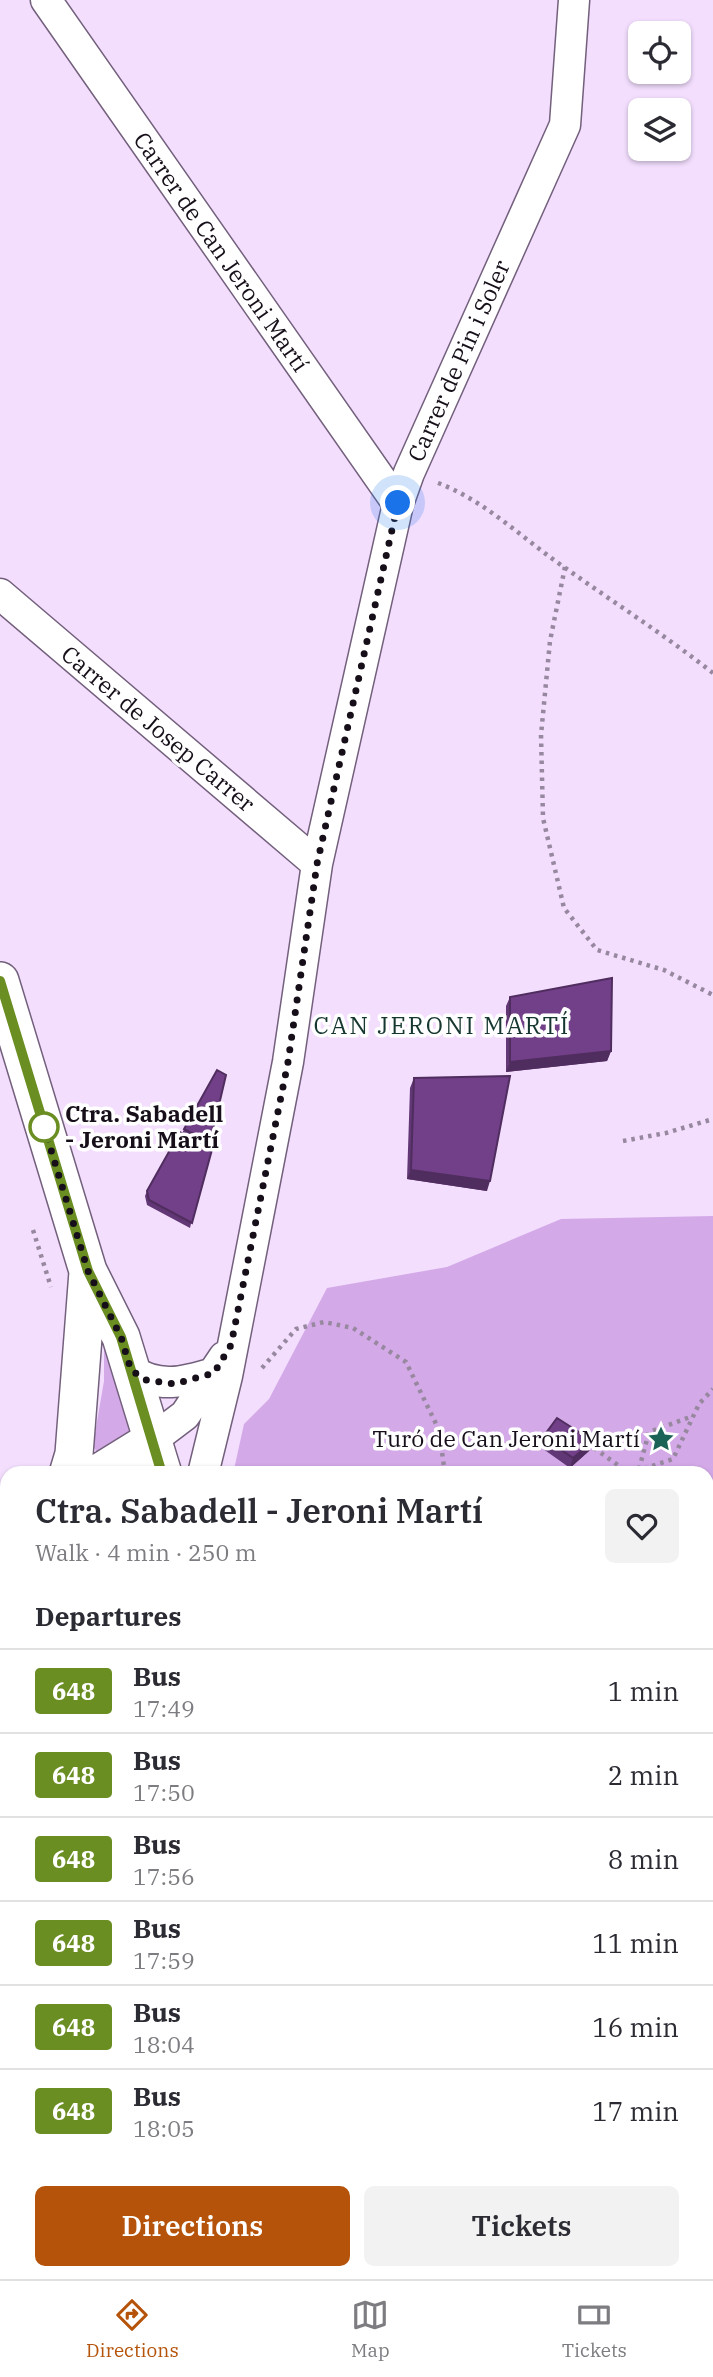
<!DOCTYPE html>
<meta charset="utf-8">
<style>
:root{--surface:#fff;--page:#f2f2f3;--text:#2b2b33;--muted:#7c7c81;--line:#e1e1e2;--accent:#b45309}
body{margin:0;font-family:"IBM Plex Serif",serif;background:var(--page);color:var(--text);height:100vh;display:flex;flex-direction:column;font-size:26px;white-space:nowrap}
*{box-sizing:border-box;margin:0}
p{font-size:23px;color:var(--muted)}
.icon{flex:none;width:38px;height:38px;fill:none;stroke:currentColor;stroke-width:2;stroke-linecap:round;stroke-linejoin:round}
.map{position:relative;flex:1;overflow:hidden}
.panel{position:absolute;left:0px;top:1466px;width:714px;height:814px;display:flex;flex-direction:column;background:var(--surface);border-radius:21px 21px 0 0;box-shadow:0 2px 5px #0004}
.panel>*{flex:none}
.badge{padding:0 14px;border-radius:5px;font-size:24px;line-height:46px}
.tools{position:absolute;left:628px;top:21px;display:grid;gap:14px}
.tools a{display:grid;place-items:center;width:63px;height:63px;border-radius:10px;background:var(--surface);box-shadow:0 2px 5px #0004;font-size:35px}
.you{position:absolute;width:35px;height:35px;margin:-18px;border:5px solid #fff;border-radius:50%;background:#1a73e8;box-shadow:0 0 0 10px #1a73e833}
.map>.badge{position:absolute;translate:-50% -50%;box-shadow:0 0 0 4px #fff}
h2{padding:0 35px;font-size:26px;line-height:63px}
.round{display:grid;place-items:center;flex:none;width:74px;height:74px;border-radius:10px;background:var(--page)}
.summary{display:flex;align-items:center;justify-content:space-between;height:119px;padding:0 35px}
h1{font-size:33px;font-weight:600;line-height:52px}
.button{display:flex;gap:14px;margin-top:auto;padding:14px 35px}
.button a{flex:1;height:80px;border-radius:10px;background:var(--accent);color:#fff;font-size:28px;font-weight:600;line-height:80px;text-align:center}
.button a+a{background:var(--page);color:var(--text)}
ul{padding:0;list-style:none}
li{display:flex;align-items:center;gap:21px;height:84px;padding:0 35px;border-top:2px solid var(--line)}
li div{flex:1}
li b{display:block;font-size:26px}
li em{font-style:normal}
li .badge{min-width:77px;font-weight:700;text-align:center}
.tabs{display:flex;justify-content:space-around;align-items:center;height:98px;border-top:2px solid var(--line);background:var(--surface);font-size:19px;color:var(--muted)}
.tabs a{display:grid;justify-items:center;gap:4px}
.tabs .current{color:var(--accent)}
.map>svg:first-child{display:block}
</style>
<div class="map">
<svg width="713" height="2279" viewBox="0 0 713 2279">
<rect width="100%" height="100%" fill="#f3defe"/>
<path fill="#d3a9e7" d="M713,1216v943l-6,1v-686h-474l11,-50 25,-25 58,-111 120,-21 114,-48z
M104,1341l30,93 -31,20 -7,-3 -3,-6 11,-64z
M0,1614l7,2v430h-7z
M0,2119l7,1v153h127l1,6h-135z"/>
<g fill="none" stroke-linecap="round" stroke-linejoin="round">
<g stroke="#73607c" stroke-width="18">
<path id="service" d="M707,2219l6,-3"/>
</g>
<g stroke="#73607c" stroke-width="33">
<path id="minor" d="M46,0l352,504
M0,594l317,270
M131,1370c28,19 52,12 83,3
M152,1440l33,-25 39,-58
M203,1474l24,-98 61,-314 29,-198 81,-360 11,-31 156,-348 9,-125"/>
</g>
<g stroke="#73607c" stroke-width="40">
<path id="tertiary" d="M0,981l88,290 33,66 42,137
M68,1474l6,-20 14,-182
M97,1474l55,-34
M0,1569l7,-9
M0,2075h7
M160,2273l1,6
M187,2279v-6"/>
</g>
<path stroke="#97889f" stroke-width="4.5" stroke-dasharray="3.5 5" stroke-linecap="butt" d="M438,483c43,16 79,50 116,77 53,38 108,73 159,113
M565,567l-15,74 -9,94 2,83 21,90 33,42 67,20 49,25
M623,1141l43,-8 47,-14
M33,1230l18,57
M262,1368l34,-39 28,-7 29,6 53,34 33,68 6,44
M587,1443l42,30
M639,1469l10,-37 44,-16
M628,1474l45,-15 26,-55 14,-15
M0,1522l7,-9"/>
<use href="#service" stroke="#fff" stroke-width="14"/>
<use href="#minor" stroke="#fff" stroke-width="30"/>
<use href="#tertiary" stroke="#fff" stroke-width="37"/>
</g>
<path fill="#623775" d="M510,997l101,54 -4,10 -101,11v-66z
M226,1075l-17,70 -19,83 -43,-23 -2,-9 2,-5 35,-57 2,-5z
M414,1078l73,113 -80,-12 3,-91z
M543,1437l50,4 -4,10 -19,17 -31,-22z"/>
<path fill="#502d5f" d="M611,1051l-4,10 -101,11 4,-10z
M411,1170l79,11 -3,10 -80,-12z
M593,1441l-4,10 -19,17 3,-10z"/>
<path fill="#724088" stroke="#502d5f" stroke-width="2" d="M612,978l-1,73 -101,11v-65z
M217,1070l9,5 -16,68 -26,-14z
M510,1076l-20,105 -79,-11 3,-92z
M180,1132l28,16 1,-3 4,1 -21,77 -43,-23 -2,-9z
M557,1418l36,23 -20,17 -30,-21z"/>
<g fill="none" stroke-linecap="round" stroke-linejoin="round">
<g stroke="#fff" stroke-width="16">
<path id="line" d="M0,981l88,290 33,66 41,137"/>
</g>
<use href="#line" stroke="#6b8e23" stroke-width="10"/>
<path stroke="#160f19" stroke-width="7" stroke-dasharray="0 12.6" d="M44,1127l44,144 33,66 10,33 15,10 28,4 40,-11 17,-28 57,-283 29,-198 81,-361"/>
</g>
<defs>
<g id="sight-bare" transform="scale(2.1)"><path d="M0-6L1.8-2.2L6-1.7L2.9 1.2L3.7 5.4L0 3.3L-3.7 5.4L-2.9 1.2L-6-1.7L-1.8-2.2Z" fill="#1b6357" stroke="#fff" stroke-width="2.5" paint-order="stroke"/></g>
</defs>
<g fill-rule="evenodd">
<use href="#sight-bare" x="661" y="1439"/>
</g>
<circle fill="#fff" stroke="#6b8e23" stroke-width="3.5" cx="44" cy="1127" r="14"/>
<g text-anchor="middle" stroke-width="7" stroke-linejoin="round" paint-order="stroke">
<g font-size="23" fill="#160f19" stroke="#fff">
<text transform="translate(221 252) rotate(55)" y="8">Carrer de Can Jeroni Martí</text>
<text transform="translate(459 361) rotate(-66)" y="8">Carrer de Pin i Soler</text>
<text transform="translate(158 729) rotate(40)" y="8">Carrer de Josep Carrer</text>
</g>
<g font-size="23" font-weight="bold" fill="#160f19" stroke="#fff" text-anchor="start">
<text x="65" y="1122">Ctra. Sabadell<tspan x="65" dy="26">- Jeroni Martí</tspan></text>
</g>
<g font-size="23" fill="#160f19" stroke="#fff" text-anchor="end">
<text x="640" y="1447">Turó de Can Jeroni Martí</text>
</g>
<g font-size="24" letter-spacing="2" fill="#163730" stroke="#fff">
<text x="442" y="1034">CAN JERONI MARTÍ</text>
</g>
</g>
</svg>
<div class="tools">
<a><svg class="icon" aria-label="locate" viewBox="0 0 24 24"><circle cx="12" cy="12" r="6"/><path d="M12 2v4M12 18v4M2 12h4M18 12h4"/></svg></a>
<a><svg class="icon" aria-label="layers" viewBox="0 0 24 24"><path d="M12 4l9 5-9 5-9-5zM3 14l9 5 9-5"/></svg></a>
</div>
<div class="you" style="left:398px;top:503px"></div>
<section class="panel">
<div class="summary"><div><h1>Ctra. Sabadell - Jeroni Martí</h1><p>Walk · 4 min · 250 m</p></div><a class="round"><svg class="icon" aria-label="heart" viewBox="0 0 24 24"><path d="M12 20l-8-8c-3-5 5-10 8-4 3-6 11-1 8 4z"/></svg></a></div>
<h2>Departures</h2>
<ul>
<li><span class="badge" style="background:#6b8e23;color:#fff">648</span><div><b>Bus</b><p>17:49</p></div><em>1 min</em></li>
<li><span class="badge" style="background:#6b8e23;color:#fff">648</span><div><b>Bus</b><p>17:50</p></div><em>2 min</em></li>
<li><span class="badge" style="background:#6b8e23;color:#fff">648</span><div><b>Bus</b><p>17:56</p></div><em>8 min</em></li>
<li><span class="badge" style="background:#6b8e23;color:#fff">648</span><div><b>Bus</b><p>17:59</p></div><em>11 min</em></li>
<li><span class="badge" style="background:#6b8e23;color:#fff">648</span><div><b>Bus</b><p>18:04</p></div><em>16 min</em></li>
<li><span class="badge" style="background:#6b8e23;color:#fff">648</span><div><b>Bus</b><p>18:05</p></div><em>17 min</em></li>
</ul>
<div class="button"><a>Directions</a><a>Tickets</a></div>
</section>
</div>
<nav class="tabs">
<a class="current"><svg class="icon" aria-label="directions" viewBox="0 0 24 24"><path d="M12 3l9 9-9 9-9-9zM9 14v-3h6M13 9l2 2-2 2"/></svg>Directions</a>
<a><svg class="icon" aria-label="map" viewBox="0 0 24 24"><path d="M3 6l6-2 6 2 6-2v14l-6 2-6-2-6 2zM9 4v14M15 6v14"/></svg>Map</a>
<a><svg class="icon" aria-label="tickets" viewBox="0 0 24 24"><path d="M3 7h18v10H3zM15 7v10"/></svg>Tickets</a>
</nav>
